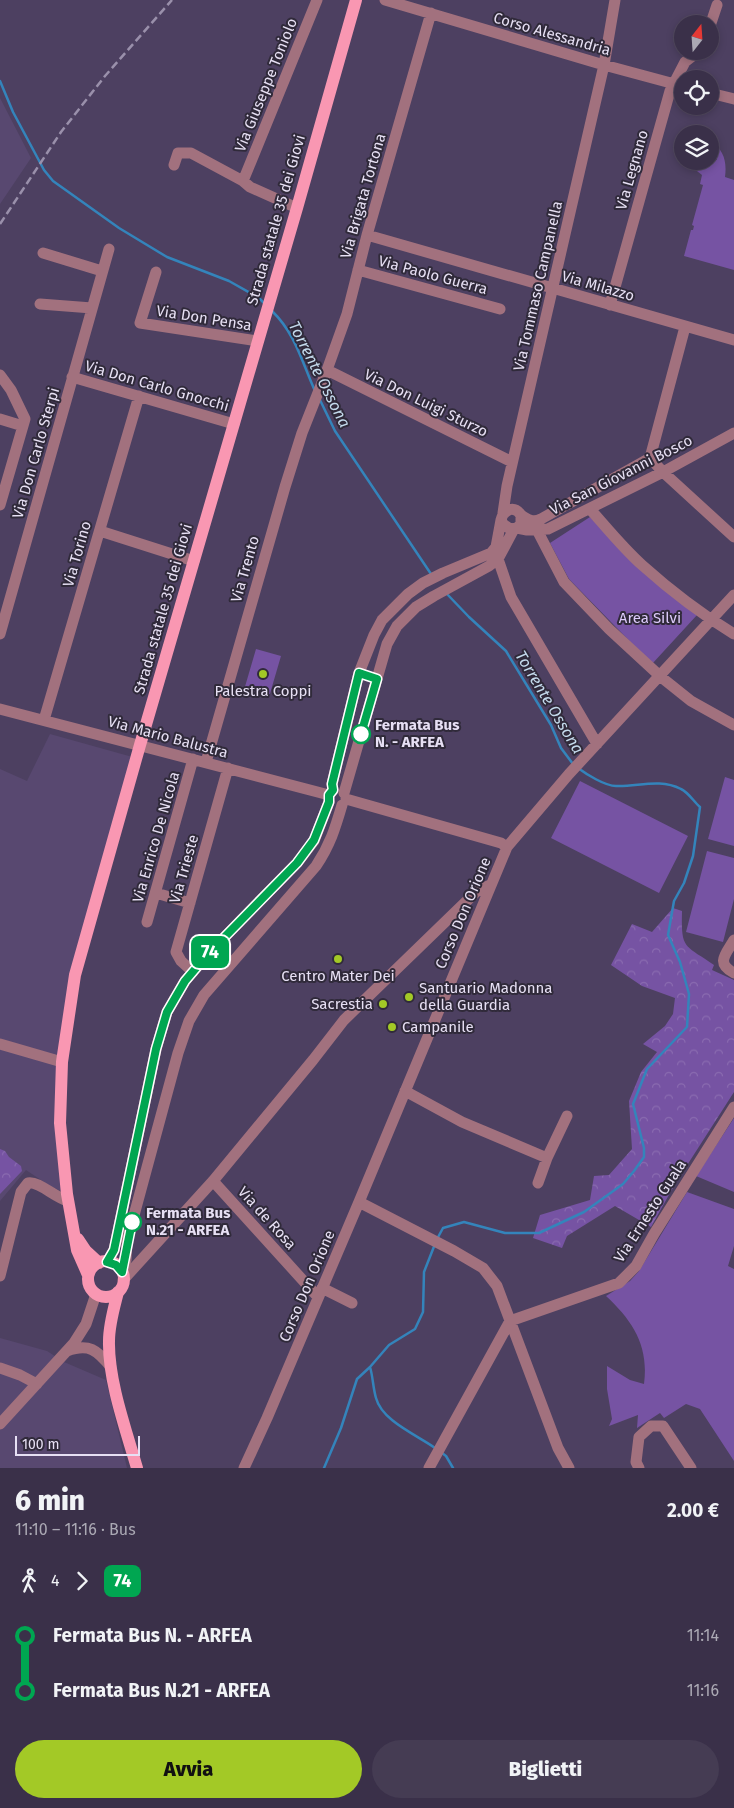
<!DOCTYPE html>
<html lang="it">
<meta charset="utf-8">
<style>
:root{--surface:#3a3049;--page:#453c53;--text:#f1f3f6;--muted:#aba9b4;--line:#544b61;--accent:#a3c926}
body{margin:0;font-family:"Fira Sans",sans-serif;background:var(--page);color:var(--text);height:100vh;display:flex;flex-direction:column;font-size:19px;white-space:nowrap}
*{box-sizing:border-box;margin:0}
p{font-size:16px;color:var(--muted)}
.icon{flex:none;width:28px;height:28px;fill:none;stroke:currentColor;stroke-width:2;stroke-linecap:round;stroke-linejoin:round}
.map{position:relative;height:1468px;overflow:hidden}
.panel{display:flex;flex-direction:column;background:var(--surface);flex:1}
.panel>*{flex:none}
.badge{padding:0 10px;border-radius:8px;font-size:18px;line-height:32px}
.needle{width:32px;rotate:17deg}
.buttons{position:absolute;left:674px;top:15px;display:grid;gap:10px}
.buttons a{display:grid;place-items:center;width:45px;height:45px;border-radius:50%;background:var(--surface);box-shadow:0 2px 8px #0003,0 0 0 1px var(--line);font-size:25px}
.scale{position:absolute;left:15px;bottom:12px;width:125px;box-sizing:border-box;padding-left:5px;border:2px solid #e7e0f4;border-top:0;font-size:14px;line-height:18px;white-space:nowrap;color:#e7e0f4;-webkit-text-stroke:4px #302a3a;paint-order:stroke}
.map>.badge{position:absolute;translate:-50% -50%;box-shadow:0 0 0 2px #fff}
.legs{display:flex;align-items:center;gap:8px;height:55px;padding:0 15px;font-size:16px}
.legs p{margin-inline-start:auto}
.headline{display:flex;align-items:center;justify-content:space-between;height:85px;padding:0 15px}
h1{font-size:28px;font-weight:800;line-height:38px}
.cta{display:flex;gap:10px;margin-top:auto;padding:10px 15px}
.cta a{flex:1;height:58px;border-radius:30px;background:var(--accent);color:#111;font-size:20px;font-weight:800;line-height:58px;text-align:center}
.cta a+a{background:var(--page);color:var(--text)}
ul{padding:0 15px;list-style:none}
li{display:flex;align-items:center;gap:18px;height:55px;font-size:19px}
li i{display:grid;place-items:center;width:8px;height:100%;margin:0 6px;background:currentColor}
li i::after{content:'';width:12px;height:12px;margin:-6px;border:4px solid;border-radius:50%;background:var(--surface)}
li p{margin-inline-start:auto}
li:first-child i{background:linear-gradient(#0000 50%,currentColor 0)}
li:last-child i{background:linear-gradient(currentColor 50%,#0000 0)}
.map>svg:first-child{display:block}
</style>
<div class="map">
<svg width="734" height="1468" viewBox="0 0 734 1468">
<defs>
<pattern id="forest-crowns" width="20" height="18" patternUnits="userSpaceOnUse" patternTransform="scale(1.25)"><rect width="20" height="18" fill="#7653a3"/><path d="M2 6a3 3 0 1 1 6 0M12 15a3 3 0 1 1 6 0" fill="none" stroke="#8a6bb0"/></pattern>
</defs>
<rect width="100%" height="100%" fill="#4d4061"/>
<path fill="#584870" d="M0,98l31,60 -31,46z
M50,734l86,24 -54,191 -20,113 5,132 -17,-8 -24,-16 -26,31v-432l27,12z
M0,1338l47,13 17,11 42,18 21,88h-127z"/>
<path fill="#7653a3" d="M710,141c14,8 17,21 15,36l9,3v90l-50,-14 7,-26h2l1,-4 -2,-1 11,-40 -3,-1 2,-9 -10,-8 -2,-6 27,-1 -3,-7 -4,-5z
M590,517l48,50 59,48 -45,49 -83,-85 -19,-36z
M256,649l25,7 -12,41 -25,-7z
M725,777l9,3v66l-26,-7z
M580,781l108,55 -29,57 -108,-55z
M707,851l27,7v41l-11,43 -37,-10z
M734,1118v74l-38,-16z
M687,1192l47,17v37l-6,20 6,3v192l-34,-52 -14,-5 -22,14 -4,-5 -23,15 1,-13 -29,11 3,-7 -5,-30v-23l23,14 14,4c5,-38 -11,-63 -38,-88l24,-15 9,-10z"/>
<path fill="url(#forest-crowns)" d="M673,908l9,3c-1,39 2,33 32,54l-2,5 22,10v112l-59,92 -24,43 -36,-21 -48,30 -5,12 -29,-10 7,-23 50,-15 4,-24 15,-1 23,-26 -3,-48 12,-29 16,-20 -14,-8 22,-18 8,-12 2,-16 -33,-12 -31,-21 21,-41 20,8z
M0,1149l5,2 4,6 12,9 1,5 -22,23z"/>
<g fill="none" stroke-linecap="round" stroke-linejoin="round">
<path stroke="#3484bb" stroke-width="2.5" d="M0,81l13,31 31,58 9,11 66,47 48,29 62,24 30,17 5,5
M272,311c23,22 30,51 43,80
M320,400l15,31 96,143
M447,594l22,23 37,34 45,74 10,23 12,16
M437,1239l6,-11 21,-6 41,11h34l45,-21 39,-28 11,-13 10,-14v-9l-11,-44 14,-35 40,-42 2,-33 -9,-32 -12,-27 6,-34 10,-18 9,-27 7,-49c-6,-5 -12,-15 -19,-18 -22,-11 -43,-2 -65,-3 -11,0 -30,-12 -38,-18
M370,1367c3,10 3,21 6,31 6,23 41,37 59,50
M442,1453l4,3 7,12
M324,1468l17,-40 16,-49 13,-12 19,-22 26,-16 8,-17 1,-40 11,-28"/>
<path stroke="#a2717e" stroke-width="11" d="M385,0l219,65 78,21
M710,26l7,-21
M710,93l24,6
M174,165l4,-12h13l52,28 7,6 47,21
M243,181l74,-181
M367,235l367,105
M43,253l59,18
M358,270l142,39
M156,272l-16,51 118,18
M40,304l52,4
M610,305l60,-214 15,-29 14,-11
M685,327l-35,131 13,14 71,65
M327,370l185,92
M0,375l11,15 14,29 -25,86
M72,377l162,47
M0,419l23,7
M590,509c17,19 33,39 52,56 29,26 59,49 92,69
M503,513l4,-27 97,-421 11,-65
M521,515c7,5 12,8 20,4l109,-61
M517,528l4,-4v-9c-7,-10 -17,-6 -20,5l2,4 7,5 7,-1 10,2 21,-1 115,-57 71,-39
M536,528l28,54 45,47 52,48 30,24 43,24
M100,531l94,30
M498,559l13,38 86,147
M0,634l109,-385
M0,709l329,86
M44,720l95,-324
M206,762l79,-275 17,-54 25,-63 20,-56 20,-79 64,-222
M333,790l-1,-6 27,-111 15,-38 8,-15 26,-26 15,-11 20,-10 48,-20 5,-6 5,-27
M344,793l43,-149 10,-18 19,-19 18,-11 55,-30 9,-7 16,-30
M346,799l155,44 6,4
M156,893l34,10
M147,922l46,-163
M734,940c-8,14 -19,23 0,33
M193,972l-12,-11 -5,-9 52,-184
M0,1044l62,18
M405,1091l57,31 85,36
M213,1181l105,116
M538,1183l9,-25 20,-42
M359,1202l95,49 29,17 14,18 61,162 11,20
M107,1262l7,-12 42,-201 11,-37 18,-31 23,-27 89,-91 17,-22 15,-39
M122,1272l4,-12 1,-19 51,-188 11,-32 15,-26 112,-129c14,-21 19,-37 26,-61
M0,1276l21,-84 7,-9c11,-2 26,14 40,18
M123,1280l90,-99 100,-121 31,-40 133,-129 13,-6
M322,1288l30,15
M67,1351c22,-8 30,-1 44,16
M0,1368l20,7 17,9
M0,1424l74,-81 12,-19 10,-30
M244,1468l23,-50 92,-216 148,-355 62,-73 165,-179
M429,1468l81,-147 109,-38 17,-17 18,-32 80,-127
M639,1468l-3,-6 3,-25 12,-11h12l28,42"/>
<path stroke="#f997b2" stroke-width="12" d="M78,1239l8,12 13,12
M88 1279a18 18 0 1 1 36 0a18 18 0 1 1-36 0Z
M88,1275l-11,-25 -10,-56 -7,-71 2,-61 13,-87 65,-230 157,-537 59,-208
M118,1292c-4,16 -9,32 -9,49 -1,39 17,89 28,127"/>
<path stroke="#9a90ab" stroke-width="2.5" stroke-dasharray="8 4" stroke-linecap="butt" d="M0,224l61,-92 44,-56 67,-76"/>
</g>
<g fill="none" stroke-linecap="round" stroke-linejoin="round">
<g stroke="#fff" stroke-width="11">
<path id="line-1" d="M132,1222l-10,50 -6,-7 -9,-3 7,-12 42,-201 11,-37 18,-31 23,-27 89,-91 17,-23 15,-38v-7l4,-5 -1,-6 27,-111 18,6 -16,55"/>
</g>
<use href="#line-1" stroke="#00a651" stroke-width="8"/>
</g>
<g fill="#a3c926" stroke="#302a3a" stroke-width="2">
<circle cx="263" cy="674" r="5"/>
<circle cx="338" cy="959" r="5"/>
<circle cx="409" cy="997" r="5"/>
<circle cx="383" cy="1004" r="5"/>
<circle cx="392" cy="1027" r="5"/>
</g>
<g fill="#fff" stroke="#00a651" stroke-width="2.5">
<circle cx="361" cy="734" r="9"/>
<circle cx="132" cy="1222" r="9"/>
</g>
<g text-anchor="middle" stroke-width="4" stroke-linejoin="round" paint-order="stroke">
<g font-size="15" fill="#e7e0f4" stroke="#302a3a">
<text transform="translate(552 34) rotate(16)" y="5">Corso Alessandria</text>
<text transform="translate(266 85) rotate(-68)" y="5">Via Giuseppe Toniolo</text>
<text transform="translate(632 170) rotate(-74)" y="5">Via Legnano</text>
<text transform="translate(363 196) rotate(-74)" y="5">Via Brigata Tortona</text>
<text transform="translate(276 220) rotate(-74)" y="5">Strada statale 35 dei Giovi</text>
<text transform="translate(433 275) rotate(15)" y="5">Via Paolo Guerra</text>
<text transform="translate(538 286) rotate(-77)" y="5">Via Tommaso Campanella</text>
<text transform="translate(598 286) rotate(16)" y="5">Via Milazzo</text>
<text transform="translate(204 318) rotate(9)" y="5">Via Don Pensa</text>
<text transform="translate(157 386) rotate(16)" y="5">Via Don Carlo Gnocchi</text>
<text transform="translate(426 403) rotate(26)" y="5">Via Don Luigi Sturzo</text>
<text transform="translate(36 453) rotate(-74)" y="5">Via Don Carlo Sterpi</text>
<text transform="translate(621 475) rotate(-27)" y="5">Via San Giovanni Bosco</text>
<text transform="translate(77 554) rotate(-74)" y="5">Via Torino</text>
<text transform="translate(245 569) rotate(-74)" y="5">Via Trento</text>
<text transform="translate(163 609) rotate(-74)" y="5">Strada statale 35 dei Giovi</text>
<text transform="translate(168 737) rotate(15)" y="5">Via Mario Balustra</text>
<text transform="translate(156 837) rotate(-74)" y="5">Via Enrico De Nicola</text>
<text transform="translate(184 869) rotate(-74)" y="5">Via Trieste</text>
<text transform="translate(463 913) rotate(-67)" y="5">Corso Don Orione</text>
<text transform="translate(650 1211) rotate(-57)" y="5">Via Ernesto Guala</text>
<text transform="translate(267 1218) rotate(48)" y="5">Via de Rosa</text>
<text transform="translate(307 1286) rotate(-67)" y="5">Corso Don Orione</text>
</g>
<g font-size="15" fill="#ddcbfb" stroke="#302a3a">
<text x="650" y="623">Area Silvi</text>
</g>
<g font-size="15" fill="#e7e0f4" stroke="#302a3a">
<text x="263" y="696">Palestra Coppi</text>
<text x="338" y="981">Centro Mater Dei</text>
<text x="419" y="993" text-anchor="start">Santuario Madonna<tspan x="419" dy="17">della Guardia</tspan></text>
<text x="373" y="1009" text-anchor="end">Sacrestia</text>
<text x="402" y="1032" text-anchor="start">Campanile</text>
</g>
<g font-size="15" font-weight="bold" fill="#e7e0f4" stroke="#302a3a" text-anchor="start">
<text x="375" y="730">Fermata Bus<tspan x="375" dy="17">N. - ARFEA</tspan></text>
<text x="146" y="1218">Fermata Bus<tspan x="146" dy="17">N.21 - ARFEA</tspan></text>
</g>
<g font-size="16" font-style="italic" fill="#c4daec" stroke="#302a3a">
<text transform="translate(320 374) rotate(63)" y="6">Torrente Ossona</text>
<text transform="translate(550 702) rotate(59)" y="6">Torrente Ossona</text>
</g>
</g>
</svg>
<div class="buttons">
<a><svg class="needle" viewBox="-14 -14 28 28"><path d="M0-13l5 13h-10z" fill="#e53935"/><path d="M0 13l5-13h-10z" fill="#aba9b4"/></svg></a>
<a><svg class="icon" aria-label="locate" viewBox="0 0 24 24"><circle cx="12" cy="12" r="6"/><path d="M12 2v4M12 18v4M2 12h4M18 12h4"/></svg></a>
<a><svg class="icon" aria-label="layers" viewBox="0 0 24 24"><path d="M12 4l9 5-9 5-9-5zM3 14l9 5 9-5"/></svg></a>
</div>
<div class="scale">100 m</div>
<b class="badge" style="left:210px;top:952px;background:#00a651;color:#fff">74</b>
</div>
<section class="panel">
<div class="headline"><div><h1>6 min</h1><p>11:10 – 11:16 · Bus</p></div><b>2.00 €</b></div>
<div class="legs"><svg class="icon" aria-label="walk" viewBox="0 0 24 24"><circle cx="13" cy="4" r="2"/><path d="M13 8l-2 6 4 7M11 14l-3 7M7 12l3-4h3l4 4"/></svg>4<svg class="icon" aria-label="forward" viewBox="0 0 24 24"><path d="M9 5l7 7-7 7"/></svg><b class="badge" style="background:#00a651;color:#fff">74</b></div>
<ul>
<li><i style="color:#00a651"></i><b>Fermata Bus N. - ARFEA</b><p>11:14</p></li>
<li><i style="color:#00a651"></i><b>Fermata Bus N.21 - ARFEA</b><p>11:16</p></li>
</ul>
<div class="cta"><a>Avvia</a><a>Biglietti</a></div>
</section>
